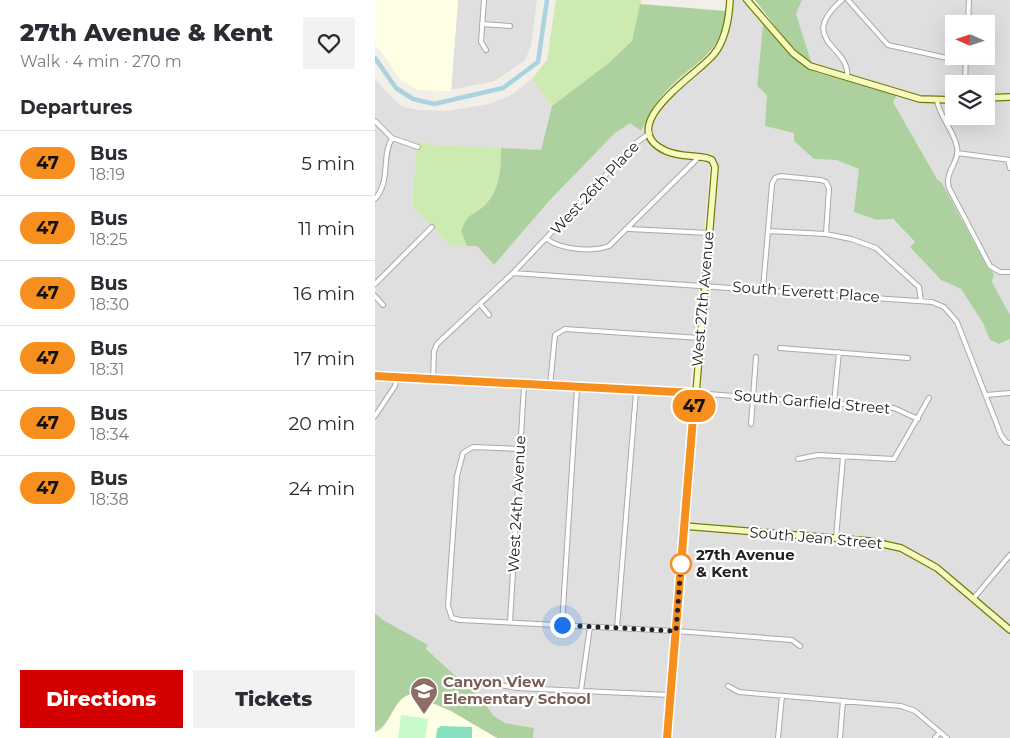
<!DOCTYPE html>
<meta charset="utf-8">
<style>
:root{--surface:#fff;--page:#f2f2f3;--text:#2b2b33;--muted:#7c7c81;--line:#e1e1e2;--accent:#d40000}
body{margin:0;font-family:Montserrat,sans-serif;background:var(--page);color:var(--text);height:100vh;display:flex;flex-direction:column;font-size:19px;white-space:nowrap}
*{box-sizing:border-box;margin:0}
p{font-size:16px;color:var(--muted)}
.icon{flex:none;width:28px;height:28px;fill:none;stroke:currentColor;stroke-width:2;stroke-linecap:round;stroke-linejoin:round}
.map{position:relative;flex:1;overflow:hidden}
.panel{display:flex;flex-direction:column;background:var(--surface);width:375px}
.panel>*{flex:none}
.badge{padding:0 10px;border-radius:16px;font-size:18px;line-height:32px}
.needle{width:32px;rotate:273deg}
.controls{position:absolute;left:570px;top:15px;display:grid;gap:10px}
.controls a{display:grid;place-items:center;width:50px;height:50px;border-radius:0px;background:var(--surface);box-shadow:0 5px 20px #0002;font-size:25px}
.you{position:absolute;width:25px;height:25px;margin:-12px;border:4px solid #fff;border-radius:50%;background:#1a73e8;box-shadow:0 0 0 8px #1a73e833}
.map>.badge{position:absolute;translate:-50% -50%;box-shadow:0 0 0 2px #fff}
h2{padding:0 20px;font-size:19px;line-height:45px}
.round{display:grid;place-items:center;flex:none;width:52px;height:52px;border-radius:0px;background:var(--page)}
.summary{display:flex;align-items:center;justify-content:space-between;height:85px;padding:0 20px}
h1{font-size:24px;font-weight:800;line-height:38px}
.action{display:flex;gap:10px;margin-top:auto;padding:10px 20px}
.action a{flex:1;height:58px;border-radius:0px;background:var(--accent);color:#fff;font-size:20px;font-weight:800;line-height:58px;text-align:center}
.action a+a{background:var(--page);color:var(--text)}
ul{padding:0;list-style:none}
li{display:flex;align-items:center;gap:15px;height:65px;padding:0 20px;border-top:1px solid var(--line)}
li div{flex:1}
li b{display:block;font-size:19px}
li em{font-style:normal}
li .badge{min-width:55px;font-weight:700;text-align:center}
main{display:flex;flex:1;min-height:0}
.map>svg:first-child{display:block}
</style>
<main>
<section class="panel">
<div class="summary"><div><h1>27th Avenue &amp; Kent</h1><p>Walk · 4 min · 270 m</p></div><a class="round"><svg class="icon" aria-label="heart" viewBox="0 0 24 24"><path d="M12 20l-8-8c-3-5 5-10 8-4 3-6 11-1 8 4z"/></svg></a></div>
<h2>Departures</h2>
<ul>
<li><span class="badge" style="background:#f78f1e;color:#111">47</span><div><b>Bus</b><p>18:19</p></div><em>5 min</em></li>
<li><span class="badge" style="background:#f78f1e;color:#111">47</span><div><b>Bus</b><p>18:25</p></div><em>11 min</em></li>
<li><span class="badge" style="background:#f78f1e;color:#111">47</span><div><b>Bus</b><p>18:30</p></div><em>16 min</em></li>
<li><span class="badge" style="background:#f78f1e;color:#111">47</span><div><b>Bus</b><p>18:31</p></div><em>17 min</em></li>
<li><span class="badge" style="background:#f78f1e;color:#111">47</span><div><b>Bus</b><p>18:34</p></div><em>20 min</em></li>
<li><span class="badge" style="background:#f78f1e;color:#111">47</span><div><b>Bus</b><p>18:38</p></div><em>24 min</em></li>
</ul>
<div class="action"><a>Directions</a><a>Tickets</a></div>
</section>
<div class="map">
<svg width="635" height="738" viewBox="0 0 635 738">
<rect width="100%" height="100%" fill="#f2efe9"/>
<path fill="#e0dfdf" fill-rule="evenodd" d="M83,0h79l-6,46 -6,14 -30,21 -44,9z
M359,0h8l21,25 -6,59 57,75 22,1 23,9 -2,19 20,32 15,-1 23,23 -4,5 30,33 20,9 22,34 7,17 9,4 11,-5v288l-76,-65 -34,-18 -31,-6 -176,-15 -3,-2 29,-352 -3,-11 -7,-5 -29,-1 -14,-3 -13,-14 -1,-8 13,-27 45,-38 14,-17 6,-20z
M427,0h208v94l-24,2v-12h-32v13l-34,-1 -56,-18 -52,-14 -16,-50zM579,24h32v32h-32z
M0,79l18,20 10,8 16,3 28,1 42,-7 22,-9 21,-16 20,27 -11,44 -109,-5 -15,-3 -5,64 38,39 27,1 17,19 56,-65 65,-67 12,-9 3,-1 11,8 6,-12 -1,9 7,17 5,5 14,6 36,5 2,5 -20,223 -315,-17z
M522,95l32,8h25v13h32v-16h24v215l-18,-33 2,-8 -10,-13 -42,-78 -5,-4 -44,-77z
M0,380l310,18 4,3 -27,337h-129l1,-10 -29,-5 -11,-7 -13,-17 -55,-50 2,-3 -45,-26 -8,-7z
M315,531l182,13 29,6 30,17 79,67v104h-338z"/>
<path fill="#ffffe5" d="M0,0h83l-7,91 -33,-1 -18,-11 -19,-28 -6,-5z
M36,694l40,17 46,27h-122v-6l8,-3 18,-31z"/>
<path fill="#cdebb0" d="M181,0h85l-8,41 -23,21 -58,44 -20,-27 15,-19z
M42,141l15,4 69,3c0,19 -1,40 -14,55 -12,14 -18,7 -26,28l6,15 -17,-1 -38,-39z"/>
<path fill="#add19e" d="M380,0h47l-6,14 16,50 -24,-21z
M265,4l86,7c-7,47 -29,48 -58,78 -12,12 -19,27 -27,42l-11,-8 -15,10 -65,67 -56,65 -17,-19h-10l-6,-15c8,-21 13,-14 26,-28 13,-15 14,-36 14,-55l40,2 11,-44 58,-44 22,-21z
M388,25l32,34 20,13 82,23 -4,7 44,77 5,4 42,78 10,13 -2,8 18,33v24l-11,5 -9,-4 -7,-17 -22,-34 -20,-9 -31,-33 5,-5 -22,-23 -16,1 -23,-8 5,-43 -23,-9 -22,-1 -20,-18v-8l-29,-7 2,-30 -10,-11z
M0,613l8,7 45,25 -2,4 55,50 13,17 11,7 29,5 -1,10h-36l-46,-27 -40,-17c-19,5 -19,31 -36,38z"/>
<path fill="#c8facc" d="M26,715l27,4 -3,19h-27z"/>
<path fill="#88e0be" d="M66,726l31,1v11h-36l1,-9z"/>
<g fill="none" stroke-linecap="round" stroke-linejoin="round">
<path stroke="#aad3df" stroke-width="4.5" d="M0,58l21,30 17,11 21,5 69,-16 35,-26 9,-62"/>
<g stroke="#a9a9a9" stroke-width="6">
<path id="street" d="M109,0l-3,42 5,8
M467,0c-47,41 10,47 5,77
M473,0l40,45 77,17
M107,24l28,2
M593,24l1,-24
M590,84l1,-28
M562,101c3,16 17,30 20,46 3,15 -13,25 -8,41l41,78 10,6h10
M0,121l17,17 26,9
M582,153l53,7
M633,160l2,8
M0,199c16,-17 6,-42 17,-61
M254,229l80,4
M393,231l58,3 25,5 25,9 43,39 2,14
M172,239c14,11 46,13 62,7l91,-90
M138,273l419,29 12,5 13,15 44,113 5,7 4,1
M0,284l57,-57
M388,289l9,-105 3,-6 5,-2 41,4 5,2 3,6 -3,46
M0,296l8,9
M105,304l9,11
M405,348l128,10
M58,380l1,-29 3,-7 76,-71 123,-130 14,-10
M175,386l5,-51 10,-6 135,9
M320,393l199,15 24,11
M611,395l24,-2
M459,403l5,-51
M0,416l20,-30 2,-8
M376,424l5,-67
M145,449l-47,-2 -10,6 -6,23 -9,130 4,12 8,2 216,11 116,9 8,6
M423,459l20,-4 76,4 35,-61
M461,538l7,-81
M598,599l37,-44
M135,623l14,-238
M187,625l15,-237
M242,628l19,-236
M113,683l29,5 153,7
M353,686l11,6 162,14 14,5 32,27
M206,690l9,-63
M403,738l4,-42
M465,738l3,-37
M560,738l5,-6"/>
</g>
<g stroke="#707d05" stroke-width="8">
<path id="secondary" d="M372,0l46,53 17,13 110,33 34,1
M611,98l24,-1
M0,376l320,17
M309,526l185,15 32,7 36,20 73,62
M292,738l48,-571 -3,-7 -5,-2c-13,-3 -28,-1 -41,-7 -55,-25 35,-79 48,-97 12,-15 15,-35 16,-54"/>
</g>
<use href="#street" stroke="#fff" stroke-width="4"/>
<use href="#secondary" stroke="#f7fabf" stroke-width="5.5"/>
</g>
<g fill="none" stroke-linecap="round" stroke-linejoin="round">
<g stroke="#fff" stroke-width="11">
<path id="line" d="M0,376l320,17 -28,345"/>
</g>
<use href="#line" stroke="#f78f1e" stroke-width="8"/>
<path stroke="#222" stroke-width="5" stroke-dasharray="0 9" d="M187,625l114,6 5,-67"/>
</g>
<defs>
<g id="school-pin" transform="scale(1.4375)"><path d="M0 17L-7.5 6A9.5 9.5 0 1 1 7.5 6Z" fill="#8d6e63" stroke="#fff"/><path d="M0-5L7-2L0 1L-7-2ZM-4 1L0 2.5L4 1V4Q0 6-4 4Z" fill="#fff"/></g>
</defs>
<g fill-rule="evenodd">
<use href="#school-pin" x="49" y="691"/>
</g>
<circle fill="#fff" stroke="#f78f1e" stroke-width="2.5" cx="306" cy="564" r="10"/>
<g text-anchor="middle" stroke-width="4.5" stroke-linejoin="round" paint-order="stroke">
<g font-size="15" fill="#222" stroke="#fff">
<text transform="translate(220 188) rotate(-47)" y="5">West 26th Place</text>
<text transform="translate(431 292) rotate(4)" y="5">South Everett Place</text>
<text transform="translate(328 299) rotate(-85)" y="5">West 27th Avenue</text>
<text transform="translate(437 402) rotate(5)" y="5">South Garfield Street</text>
<text transform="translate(142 504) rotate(-87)" y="5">West 24th Avenue</text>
<text transform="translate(441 538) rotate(5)" y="5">South Jean Street</text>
</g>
<g font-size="15" font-weight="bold" fill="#222" stroke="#fff" text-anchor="start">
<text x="321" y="560">27th Avenue<tspan x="321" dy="17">&amp; Kent</tspan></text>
</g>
<g font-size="15" font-weight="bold" fill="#785e54" stroke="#fff" text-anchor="start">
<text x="68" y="687">Canyon View<tspan x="68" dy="17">Elementary School</tspan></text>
</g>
</g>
</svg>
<div class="controls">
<a><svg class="needle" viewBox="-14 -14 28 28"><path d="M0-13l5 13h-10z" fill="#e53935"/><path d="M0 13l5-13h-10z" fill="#7c7c81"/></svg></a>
<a><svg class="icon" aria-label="layers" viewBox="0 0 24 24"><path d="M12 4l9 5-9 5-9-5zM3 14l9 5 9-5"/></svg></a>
</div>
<div class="you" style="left:187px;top:625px"></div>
<b class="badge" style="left:319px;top:406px;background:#f78f1e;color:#111">47</b>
</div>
</main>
